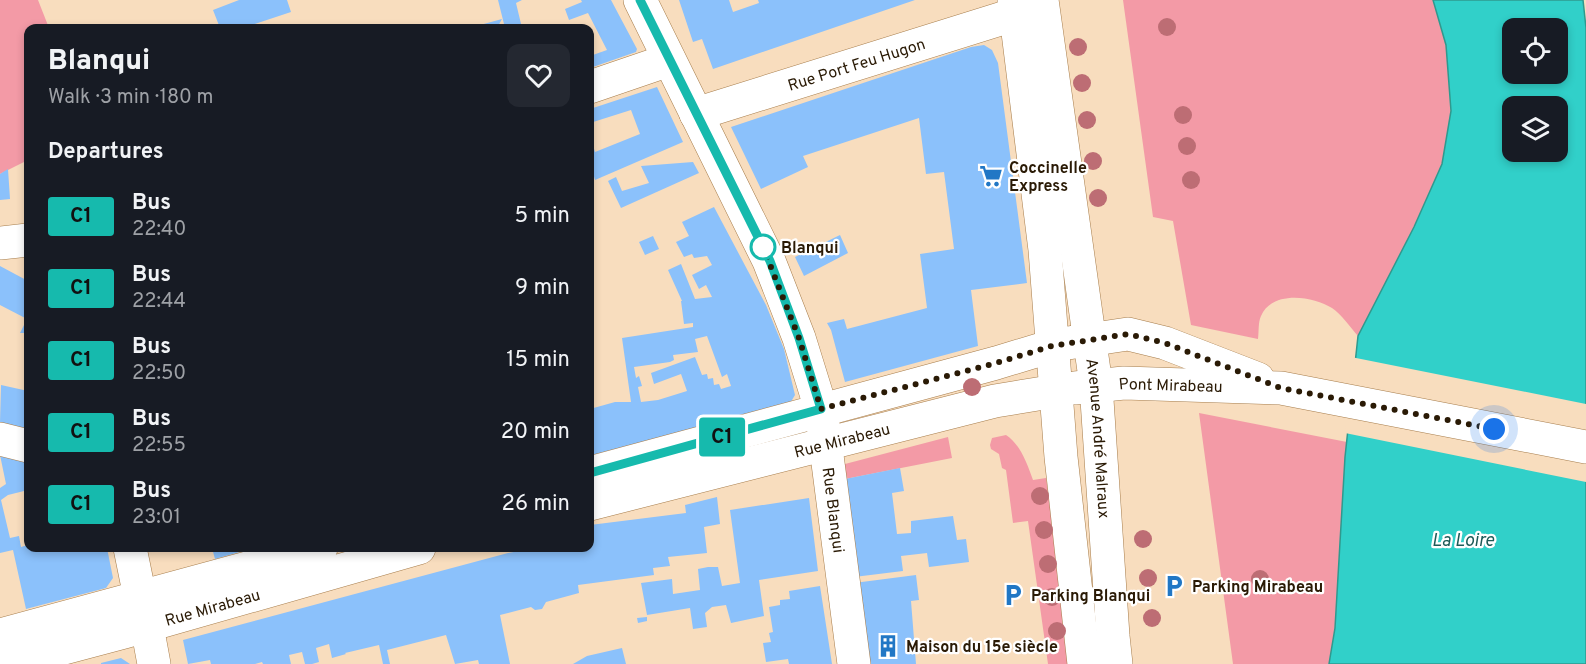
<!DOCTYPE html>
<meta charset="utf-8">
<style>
:root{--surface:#171b24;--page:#242831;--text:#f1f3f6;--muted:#9ea1a6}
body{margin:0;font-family:Overpass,sans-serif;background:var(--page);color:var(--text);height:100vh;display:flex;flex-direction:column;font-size:22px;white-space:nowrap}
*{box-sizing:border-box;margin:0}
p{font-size:20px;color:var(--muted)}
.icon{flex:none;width:33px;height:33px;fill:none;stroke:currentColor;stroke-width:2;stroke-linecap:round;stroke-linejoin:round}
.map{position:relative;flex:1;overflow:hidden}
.details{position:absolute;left:24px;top:24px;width:570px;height:528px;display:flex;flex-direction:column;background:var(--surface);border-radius:12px;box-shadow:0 3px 9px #0003}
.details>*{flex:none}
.badge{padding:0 12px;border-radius:4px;font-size:21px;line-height:39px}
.buttons{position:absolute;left:1502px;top:18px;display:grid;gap:12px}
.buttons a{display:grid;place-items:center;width:66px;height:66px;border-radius:12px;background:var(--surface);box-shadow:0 3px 9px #0003;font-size:30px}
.you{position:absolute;width:30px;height:30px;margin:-15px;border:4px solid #fff;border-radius:50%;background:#1a73e8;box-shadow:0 0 0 9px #1a73e833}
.map>.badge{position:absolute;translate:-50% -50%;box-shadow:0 0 0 3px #fff}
h2{padding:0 24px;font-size:22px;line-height:54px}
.round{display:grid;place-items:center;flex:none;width:63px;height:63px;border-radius:12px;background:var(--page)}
.head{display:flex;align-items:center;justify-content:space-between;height:102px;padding:0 24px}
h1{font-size:28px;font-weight:800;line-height:45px}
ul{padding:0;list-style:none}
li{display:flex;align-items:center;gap:18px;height:72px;padding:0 24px}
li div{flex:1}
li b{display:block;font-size:22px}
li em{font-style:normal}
li .badge{min-width:66px;font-weight:700;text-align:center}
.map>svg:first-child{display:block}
</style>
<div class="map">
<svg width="1586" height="664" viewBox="0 0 1586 664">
<rect width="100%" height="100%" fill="#f8ddbe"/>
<path fill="#f39aa6" d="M0,0h38l11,28h-21v132l-28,14z
M1123,0h310l13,45 5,66 -9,53 -28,63 -56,109c-8,-9 -16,-21 -26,-28 -19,-12 -60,-18 -71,8 -3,6 -2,16 -3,23l-67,-14 -18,-104 -20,-4z
M1199,413l148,29 -12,186 -6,36h-96z
M1006,435c15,10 21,29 27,45l13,-2 28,186h-26l-20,-143 -15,2 -7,-53 -4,-2 -3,-14 -8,-5 -1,-4 2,-7z
M948,437l4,21 -112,22v-7l5,-9z"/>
<path fill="#31d0c9" stroke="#2f998e" stroke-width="1.5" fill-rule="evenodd" d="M1433,0h150l3,28v636h-257l6,-36 10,-171 13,-121 56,-109 28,-63 9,-53 -5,-66zM1512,28h45v46h-45zM1512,106h45v46h-45z"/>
<path fill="#f8ddbe" d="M1351,357l235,47v78l-241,-49z"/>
<path fill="#8bc1fb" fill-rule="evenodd" d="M239,0h48l4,12 -48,16h-23l-7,-18z
M498,0h24l-6,3 6,25h-17z
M581,0h30l26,49 -1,3 -46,16v-12l17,-6 -19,-37 -19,7 -4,-11 17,-7z
M679,0h50l4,12 26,-9 -1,-3h157l-202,69 -11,-30 -9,3z
M502,19l-5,9h-28z
M984,45l8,5 6,13 29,220 -56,7 7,56 -133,36 -14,-52 -4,-7 17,-4 3,10 80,-21 -7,-54 34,-5 -10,-77 -18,2 -7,-56 -116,38 5,11 -47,22 -30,-62 240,-80z
M657,87l26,55 -88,38 -2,-7 -3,2v-39l5,16 45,-18 -9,-24 -41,13v-14z
M693,162l6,11 -78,35 -13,-27 8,-4 6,14 27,-8 -8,-17z
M8,169l2,30 -10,1v-26z
M714,207l52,98 18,44 11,46 -6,10 -199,53v-49l25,-7h16l-9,-64 71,-11v-4l-9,1 -3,-23h1l-14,-31 13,-6 14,35 17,-2 -6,-12 -7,4 -7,-14 20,-10 -5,-9 -13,2 -2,-4 -8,3 -8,-15 13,-6 -7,-14zM707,336l15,41 5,-3 4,12 -10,3 -2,-5 -5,1 -1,-7 -5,1 -1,-5 -5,1 -7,-18 -44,16 3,11 27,-10 6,17 -29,9 -17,2 -3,-15 4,-1 -3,-10 -3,2 -2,-11 36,-5 4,-2 -1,-5 25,-3 -3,-13z
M840,235l8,18 -44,23 -9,-19z
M653,236l6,13 -14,6 -6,-13z
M0,266l28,15v52h-8l7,-14 -27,-14z
M1,385l27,6v39l-28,-8z
M0,455l28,7v28l-20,5 -7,5 9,38 9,-2 2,11 7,-2v3h79l6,30 -7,10 -80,21 -13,-59 -13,3v-65l6,-4z
M900,468l4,23 -12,2 5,41 14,-1v-12l42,-5 4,24 9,-1 3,23 -40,5 -2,-14 -26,3 2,15 -49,6 -14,-97z
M717,497l3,27 -16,3 3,26 -39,4 2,9 -17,2 1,7 -76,10 1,8 -33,9 -4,7 -7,1 -4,-3 -31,8 10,49h-31l-1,-4 -23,4 -9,-29 -59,15 3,14h-7l-4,-19 -34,8 1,1 -14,4 -3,-14 -13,4 3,14 -7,2h-7l-3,-12 -13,3 2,9h-28l-1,-2 -7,2h-44l-1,-4 -22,4 -5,-24 325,-87 28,-5h54v-23l96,-12 -1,-8z
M809,498l9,73 -59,9 5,36 -33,7 -5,-18 -14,2 -7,6 2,14 -14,2 -3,-21 -43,7 -6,-32 31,-4 1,15 27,-4 -2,-21 10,-2h10l4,19 18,-3 -10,-73z
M212,548h42l-39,11z
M916,575l3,25 -8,1 5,63h-51l-11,-81z
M820,586l12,78h-43l-1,-5 -22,3 -3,-19 8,-1 -2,-9 4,-1 -4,-25 11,-2v-5l10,-1 -1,-8z
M647,617v4l-9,2 -1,-5z
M622,648l4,16h-53l14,-8z
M121,658l9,6h-29v-1z"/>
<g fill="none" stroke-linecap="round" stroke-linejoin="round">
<g stroke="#a77d4b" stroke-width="34">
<g id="minor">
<path id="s1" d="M640,0l129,261 30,77 22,71 33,255"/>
<path d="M590,87l79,-27"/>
<path id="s2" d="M696,114l320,-100"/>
<path d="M0,243l28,-3"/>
<path d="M0,439l28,7"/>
<path d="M130,548l10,49"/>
<path d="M147,626l7,38"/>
</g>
</g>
<g stroke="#a77d4b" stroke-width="34">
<g id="secondary">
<path d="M590,473l406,-110 56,-17"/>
<path id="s3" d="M590,504l405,-103 61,-10"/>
<path d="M0,635l321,-87"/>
<path id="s4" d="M4,664l120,-32 295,-84"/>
</g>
</g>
<g stroke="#a77d4b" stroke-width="34">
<g id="primary">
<path d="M1014,0l31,250 16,207 23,207"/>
<path id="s5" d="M1042,0l54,385 17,251 3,28"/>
<path d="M1068,343l60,-9 37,9 93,36"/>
<path id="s6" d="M1075,388l49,-5 157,5 305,59"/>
</g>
</g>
<use href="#minor" stroke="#fff" stroke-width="33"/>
<use href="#secondary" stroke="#fff" stroke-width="33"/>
<use href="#primary" stroke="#fff" stroke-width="33"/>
</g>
<g fill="#bd6d74">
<circle cx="1167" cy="27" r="9"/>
<circle cx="1078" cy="47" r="9"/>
<circle cx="1082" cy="83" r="9"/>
<circle cx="1183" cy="115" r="9"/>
<circle cx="1087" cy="120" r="9"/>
<circle cx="1187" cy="146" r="9"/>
<circle cx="1093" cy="161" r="9"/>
<circle cx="1191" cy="180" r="9"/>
<circle cx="1098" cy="198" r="9"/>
<circle cx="972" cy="387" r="9"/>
<circle cx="1040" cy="496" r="9"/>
<circle cx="1044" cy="530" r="9"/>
<circle cx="1143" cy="539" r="9"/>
<circle cx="1048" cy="564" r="9"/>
<circle cx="1148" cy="578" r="9"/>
<circle cx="1260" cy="579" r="9"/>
<circle cx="1052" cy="597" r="9"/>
<circle cx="1152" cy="618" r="9"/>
<circle cx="1057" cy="631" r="9"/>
</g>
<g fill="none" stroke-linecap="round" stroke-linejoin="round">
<g stroke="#fff" stroke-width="14">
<path id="line" d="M590,473l231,-64 -22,-71 -29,-77 -130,-261"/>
</g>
<use href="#line" stroke="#16baad" stroke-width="9"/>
<path stroke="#2a1a05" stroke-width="6" stroke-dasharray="0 10.8" d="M763,247l36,91 22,71 175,-46 56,-17 76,-12 37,9 116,45 213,41"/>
</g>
<defs>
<g id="supermarket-bare" transform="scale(1.8)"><path d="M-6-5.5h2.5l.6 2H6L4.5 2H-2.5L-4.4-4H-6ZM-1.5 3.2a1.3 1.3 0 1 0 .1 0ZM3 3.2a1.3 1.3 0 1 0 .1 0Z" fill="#2177c5" stroke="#fff" stroke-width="2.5" paint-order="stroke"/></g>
<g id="parking-bare" transform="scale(1.8)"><path d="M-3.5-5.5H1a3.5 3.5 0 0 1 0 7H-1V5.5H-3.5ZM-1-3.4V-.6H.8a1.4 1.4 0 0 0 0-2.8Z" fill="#2177c5" stroke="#fff" stroke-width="2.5" paint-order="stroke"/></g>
<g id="building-bare" transform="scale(1.8)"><path d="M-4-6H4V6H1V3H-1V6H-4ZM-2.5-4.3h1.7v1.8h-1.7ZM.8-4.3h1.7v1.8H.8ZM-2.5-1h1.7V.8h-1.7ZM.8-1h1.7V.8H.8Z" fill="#2177c5" stroke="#fff" stroke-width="2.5" paint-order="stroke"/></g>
</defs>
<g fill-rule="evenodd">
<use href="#supermarket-bare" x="991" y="176"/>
<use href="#parking-bare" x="1174" y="586"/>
<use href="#parking-bare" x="1013" y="595"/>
<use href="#building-bare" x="888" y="646"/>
</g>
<circle fill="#fff" stroke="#16baad" stroke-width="3" cx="763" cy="247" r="12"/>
<g text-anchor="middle" stroke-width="4.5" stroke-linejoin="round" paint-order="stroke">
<g font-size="16" fill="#2a1a05" stroke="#fff">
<text dy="6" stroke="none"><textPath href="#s2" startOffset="168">Rue Port Feu Hugon</textPath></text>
<text dy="6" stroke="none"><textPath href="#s6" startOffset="96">Pont Mirabeau</textPath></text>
<text dy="6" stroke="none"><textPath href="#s5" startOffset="442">Avenue André Malraux</textPath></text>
<text dy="6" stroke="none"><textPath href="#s3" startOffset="260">Rue Mirabeau</textPath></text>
<text dy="6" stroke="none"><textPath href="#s1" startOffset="550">Rue Blanqui</textPath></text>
<text dy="6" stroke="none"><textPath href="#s4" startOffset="216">Rue Mirabeau</textPath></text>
</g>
<g font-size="16" font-weight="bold" fill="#2a1a05" stroke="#fff" text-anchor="start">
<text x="1009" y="173">Coccinelle<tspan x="1009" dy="18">Express</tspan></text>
<text x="1192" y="592">Parking Mirabeau</text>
<text x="1031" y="601">Parking Blanqui</text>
<text x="906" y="652">Maison du 15e siècle</text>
</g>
<g font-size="16" font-weight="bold" fill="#2a1a05" stroke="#fff" text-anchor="start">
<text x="781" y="253">Blanqui</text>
</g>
<g font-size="18" font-style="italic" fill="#1d5b58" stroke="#fff">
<text x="1463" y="546">La Loire</text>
</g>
</g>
</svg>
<div class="buttons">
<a><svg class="icon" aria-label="locate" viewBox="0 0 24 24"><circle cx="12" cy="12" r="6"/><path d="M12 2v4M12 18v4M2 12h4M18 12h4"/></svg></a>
<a><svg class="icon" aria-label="layers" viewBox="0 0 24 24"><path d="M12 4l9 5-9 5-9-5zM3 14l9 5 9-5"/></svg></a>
</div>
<div class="you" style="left:1494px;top:429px"></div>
<b class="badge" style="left:722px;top:437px;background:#16baad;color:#111">C1</b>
<section class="details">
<div class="head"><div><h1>Blanqui</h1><p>Walk · 3 min · 180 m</p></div><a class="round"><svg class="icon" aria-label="heart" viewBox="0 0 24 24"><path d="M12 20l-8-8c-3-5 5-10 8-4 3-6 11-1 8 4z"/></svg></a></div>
<h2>Departures</h2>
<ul>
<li><span class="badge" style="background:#16baad;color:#111">C1</span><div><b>Bus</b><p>22:40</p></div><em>5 min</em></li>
<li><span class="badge" style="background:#16baad;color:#111">C1</span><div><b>Bus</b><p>22:44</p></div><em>9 min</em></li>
<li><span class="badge" style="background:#16baad;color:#111">C1</span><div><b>Bus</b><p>22:50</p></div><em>15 min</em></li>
<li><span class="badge" style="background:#16baad;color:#111">C1</span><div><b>Bus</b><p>22:55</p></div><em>20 min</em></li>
<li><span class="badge" style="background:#16baad;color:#111">C1</span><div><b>Bus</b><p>23:01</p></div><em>26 min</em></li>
</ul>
</section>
</div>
